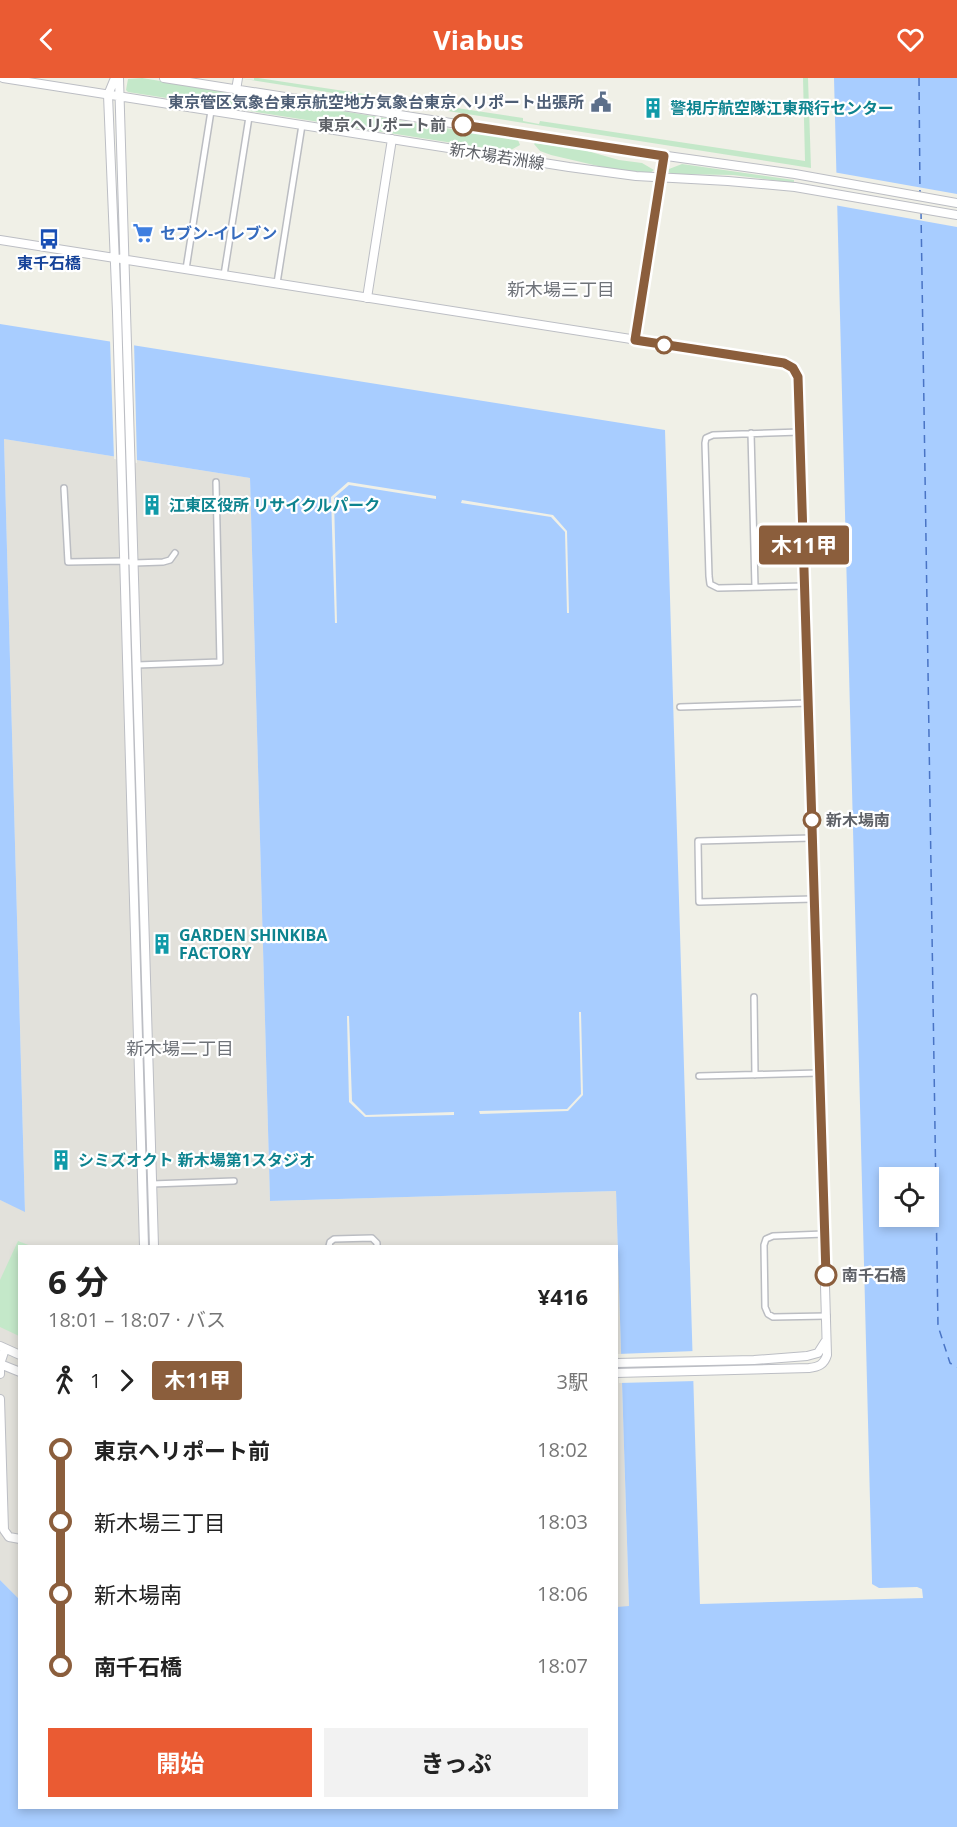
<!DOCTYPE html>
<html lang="ja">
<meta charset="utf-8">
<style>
:root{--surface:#fff;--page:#f2f2f2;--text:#222;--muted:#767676;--accent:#ea5b33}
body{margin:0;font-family:"Open Sans","Noto Sans JP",sans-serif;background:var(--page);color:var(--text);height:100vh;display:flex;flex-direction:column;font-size:22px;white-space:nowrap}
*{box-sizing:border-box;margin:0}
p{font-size:20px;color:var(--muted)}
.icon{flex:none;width:33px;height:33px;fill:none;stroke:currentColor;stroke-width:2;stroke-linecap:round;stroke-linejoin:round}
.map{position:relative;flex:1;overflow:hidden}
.side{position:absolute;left:18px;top:1167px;width:600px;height:564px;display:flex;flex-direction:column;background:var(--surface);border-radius:0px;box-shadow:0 3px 9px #0003}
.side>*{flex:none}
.badge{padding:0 12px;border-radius:4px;font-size:21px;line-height:39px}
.buttons{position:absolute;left:879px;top:1089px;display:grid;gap:12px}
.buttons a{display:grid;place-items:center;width:60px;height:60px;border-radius:0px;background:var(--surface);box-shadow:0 3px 9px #0003;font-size:30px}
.map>.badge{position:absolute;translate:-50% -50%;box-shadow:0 0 0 3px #fff}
.legs{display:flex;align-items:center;gap:9px;height:66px;padding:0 30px;font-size:20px}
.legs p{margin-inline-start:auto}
.head{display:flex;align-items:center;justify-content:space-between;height:102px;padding:0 30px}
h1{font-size:33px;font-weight:700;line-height:45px}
.cta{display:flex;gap:12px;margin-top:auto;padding:12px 30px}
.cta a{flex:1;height:69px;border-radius:0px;background:var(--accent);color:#fff;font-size:24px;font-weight:700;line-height:69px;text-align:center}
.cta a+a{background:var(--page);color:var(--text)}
ul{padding:0 30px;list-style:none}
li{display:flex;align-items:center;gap:21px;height:72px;font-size:22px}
li i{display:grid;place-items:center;width:9px;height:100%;margin:0 8px;background:currentColor}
li i::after{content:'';width:15px;height:15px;margin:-8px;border:4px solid;border-radius:50%;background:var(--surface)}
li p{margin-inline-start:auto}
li:first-child i{background:linear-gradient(#0000 50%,currentColor 0)}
li:last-child i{background:linear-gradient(currentColor 50%,#0000 0)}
header{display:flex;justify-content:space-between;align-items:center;height:78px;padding:0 30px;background:var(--accent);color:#fff;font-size:27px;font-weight:700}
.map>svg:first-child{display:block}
</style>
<header><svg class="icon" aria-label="back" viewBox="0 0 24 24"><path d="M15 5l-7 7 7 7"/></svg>Viabus<svg class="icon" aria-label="heart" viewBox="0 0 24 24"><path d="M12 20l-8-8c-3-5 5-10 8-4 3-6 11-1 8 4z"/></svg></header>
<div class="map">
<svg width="957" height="1749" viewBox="0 0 957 1749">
<rect width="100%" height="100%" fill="#f0f0e7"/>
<path fill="#e2e1db" d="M4,361l246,39 20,723 346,-10 13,416h-13v-361h-596l-1,353 -19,-19v-380l25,11z"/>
<path fill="#c4e8c9" d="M142,0l376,62 2,5 -11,6h-5l-376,-59 -2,-2 2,-11z
M238,0l16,2v-2h4l265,40v3l16,3 1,-3 265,40 -2,-83h5l3,90z
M535,65l49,7 35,10 23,3 12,7 -4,3 -39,-4 -60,-14 -11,-4 -6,-7z
M682,86l112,16v3l-61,-8 -60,-1 -5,-2 1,-3z
M18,1163l13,5h-11l-1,90 -19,-9v-47z"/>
<path fill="#a8cdff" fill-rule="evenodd" d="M834,0h123v1749h-957v-247l19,19 1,209h596l1,-201 12,-1 -13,-415 -346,10 -20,-723 -246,-39 21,773 -25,-12v-876l665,106 35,1174 223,-6 -1,-9 -5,-2 -38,1 -7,-4v-4zM890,1100h38v38h-38z"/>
<path fill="#f0f0e7" d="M833,94l124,22v33l-123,-22z
M110,261l24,3 3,121 -23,-4z
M348,404l88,14v3l-87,-14 -15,13 3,125h-2l-4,-126z
M462,422l91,15 14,16 2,82h-2l-2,-81 -14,-15 -90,-14z
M579,934h2l2,83 -15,16 -88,3 -1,-3 88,-2 14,-15z
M347,938h2l3,85 14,14 88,-3v3l-89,2 -16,-15z
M695,1273l1,30 -77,2 -1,-29z"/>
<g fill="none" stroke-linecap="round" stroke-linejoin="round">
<path stroke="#4974c5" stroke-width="1.5" stroke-dasharray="8 6" stroke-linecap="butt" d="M919,0l1,116
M921,133l17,1115 12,37 7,4"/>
<g stroke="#bbbdc2" stroke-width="8">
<path id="street" d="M186,191l25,-158
M224,197l25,-158
M277,205l25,-158
M800,354l-87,3 -7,3 -1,5 4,133 1,8 8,4 87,-2
M751,355l4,154
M64,410l4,74 56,-1 10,2 29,-1 7,-2 5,-7
M137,587l83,-3 -4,-180
M680,629l128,-4
M812,760l-114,3 1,61 115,-3
M754,919l1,78
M699,998l120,-3
M152,1106l82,-3
M824,1156l-51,2 -7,3 -2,6 1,62 3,7 5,3 54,-1
M329,1168l1,-4 4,-3 38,-1 5,5v3"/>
</g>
<g stroke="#bcbec4" stroke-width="10">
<path id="secondary" d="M3,0l566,89 67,9 92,5 67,6 162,28
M115,0l-7,17 9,217 27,934
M119,0l35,1168
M164,0l446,70 185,26 162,29
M236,12l2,-12
M0,162l784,123c10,4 14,10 15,21l28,971c-3,10 -9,12 -18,13l-193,5
M367,220l25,-159
M635,262l29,-184
M0,1268l20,9
M616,1285l138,-3 53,-4 11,-3 7,-11
M0,1286l20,8
M0,1296v-10l5,-15
M0,1321l4,131 5,7 11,2"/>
</g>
<use href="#street" stroke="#fff" stroke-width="5"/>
<use href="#secondary" stroke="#fff" stroke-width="8"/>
</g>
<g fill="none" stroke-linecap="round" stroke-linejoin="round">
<g stroke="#fff" stroke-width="14">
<path id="line-1" d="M463,47l201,31 -29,184 149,23 9,5 5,9 28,898"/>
</g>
<use href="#line-1" stroke="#8b5e3c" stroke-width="9"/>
</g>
<defs>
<g id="civic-bare" transform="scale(1.62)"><path d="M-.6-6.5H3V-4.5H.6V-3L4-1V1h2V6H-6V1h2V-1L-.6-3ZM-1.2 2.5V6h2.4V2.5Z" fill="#5c6f8a" stroke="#fff" stroke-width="2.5" paint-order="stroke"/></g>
<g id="building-bare" transform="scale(1.62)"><path d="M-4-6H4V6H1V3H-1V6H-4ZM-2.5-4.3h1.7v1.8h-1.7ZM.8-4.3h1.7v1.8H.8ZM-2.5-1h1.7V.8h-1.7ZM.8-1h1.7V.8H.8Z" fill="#0f9aa8" stroke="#fff" stroke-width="2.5" paint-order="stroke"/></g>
<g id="supermarket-bare" transform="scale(1.62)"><path d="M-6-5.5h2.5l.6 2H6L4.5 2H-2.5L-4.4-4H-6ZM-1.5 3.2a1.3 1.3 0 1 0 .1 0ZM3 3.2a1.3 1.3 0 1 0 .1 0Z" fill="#3f7fe0" stroke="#fff" stroke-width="2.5" paint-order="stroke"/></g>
<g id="bus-bare" transform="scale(1.62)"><path d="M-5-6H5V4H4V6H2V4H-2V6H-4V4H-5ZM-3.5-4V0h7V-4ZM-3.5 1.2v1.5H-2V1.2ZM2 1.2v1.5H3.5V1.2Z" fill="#1a4fb4" stroke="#fff" stroke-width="2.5" paint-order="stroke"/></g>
</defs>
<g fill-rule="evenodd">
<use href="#civic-bare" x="601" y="24"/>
<use href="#building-bare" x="653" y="30"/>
<use href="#supermarket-bare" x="143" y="155"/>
<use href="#bus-bare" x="49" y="161"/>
<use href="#building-bare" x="152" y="427"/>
<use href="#building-bare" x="162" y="866"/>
<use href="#building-bare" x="61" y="1082"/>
</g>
<g fill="#fff" stroke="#8b5e3c" stroke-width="3">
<circle cx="463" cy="47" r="10"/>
<circle cx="664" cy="267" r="8"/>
<circle cx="812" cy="742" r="8"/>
<circle cx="826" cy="1197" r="10"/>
</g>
<g text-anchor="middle" stroke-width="4.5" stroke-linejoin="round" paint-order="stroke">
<g font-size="16" font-weight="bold" fill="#4e5e75" stroke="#fff" text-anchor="end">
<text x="584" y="30">東京管区気象台東京航空地方気象台東京へリポート出張所</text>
</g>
<g font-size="16" font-weight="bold" fill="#0d838f" stroke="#fff" text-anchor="start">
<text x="670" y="36">警視庁航空隊江東飛行センター</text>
<text x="169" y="433">江東区役所 リサイクルパーク</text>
<text x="179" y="863">GARDEN SHINKIBA<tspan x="179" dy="18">FACTORY</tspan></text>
<text x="78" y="1088">シミズオクト 新木場第1スタジオ</text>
</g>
<g font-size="16" font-weight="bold" fill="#5e6167" stroke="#fff" text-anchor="start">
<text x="446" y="53" text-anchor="end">東京ヘリポート前</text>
<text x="826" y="748">新木場南</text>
<text x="842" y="1203">南千石橋</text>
</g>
<g font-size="16" fill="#5e6167" stroke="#fff">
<text transform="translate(497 78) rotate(9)" y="6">新木場若洲線</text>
</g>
<g font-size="16" font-weight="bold" fill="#366cbe" stroke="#fff" text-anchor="start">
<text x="160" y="161">セブン-イレブン</text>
</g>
<g font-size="16" font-weight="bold" fill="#164399" stroke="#fff">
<text x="49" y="191">東千石橋</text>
</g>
<g font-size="18" fill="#6f7379" stroke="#fff">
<text x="561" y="218">新木場三丁目</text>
<text x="180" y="977">新木場二丁目</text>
</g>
</g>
</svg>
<div class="buttons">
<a><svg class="icon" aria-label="locate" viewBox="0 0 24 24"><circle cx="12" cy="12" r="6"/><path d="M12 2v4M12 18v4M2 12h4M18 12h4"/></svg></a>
</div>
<b class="badge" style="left:804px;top:467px;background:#8b5e3c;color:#fff">木11甲</b>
<section class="side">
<div class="head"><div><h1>6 分</h1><p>18:01 – 18:07 · バス</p></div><b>¥416</b></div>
<div class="legs"><svg class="icon" aria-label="walk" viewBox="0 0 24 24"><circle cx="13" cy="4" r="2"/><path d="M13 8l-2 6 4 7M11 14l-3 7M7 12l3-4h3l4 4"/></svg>1<svg class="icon" aria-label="forward" viewBox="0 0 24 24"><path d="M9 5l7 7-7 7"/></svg><b class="badge" style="background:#8b5e3c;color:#fff">木11甲</b><p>3駅</p></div>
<ul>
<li><i style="color:#8b5e3c"></i><b>東京ヘリポート前</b><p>18:02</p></li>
<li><i style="color:#8b5e3c"></i><span>新木場三丁目</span><p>18:03</p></li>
<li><i style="color:#8b5e3c"></i><span>新木場南</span><p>18:06</p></li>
<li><i style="color:#8b5e3c"></i><b>南千石橋</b><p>18:07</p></li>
</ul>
<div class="cta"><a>開始</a><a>きっぷ</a></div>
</section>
</div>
